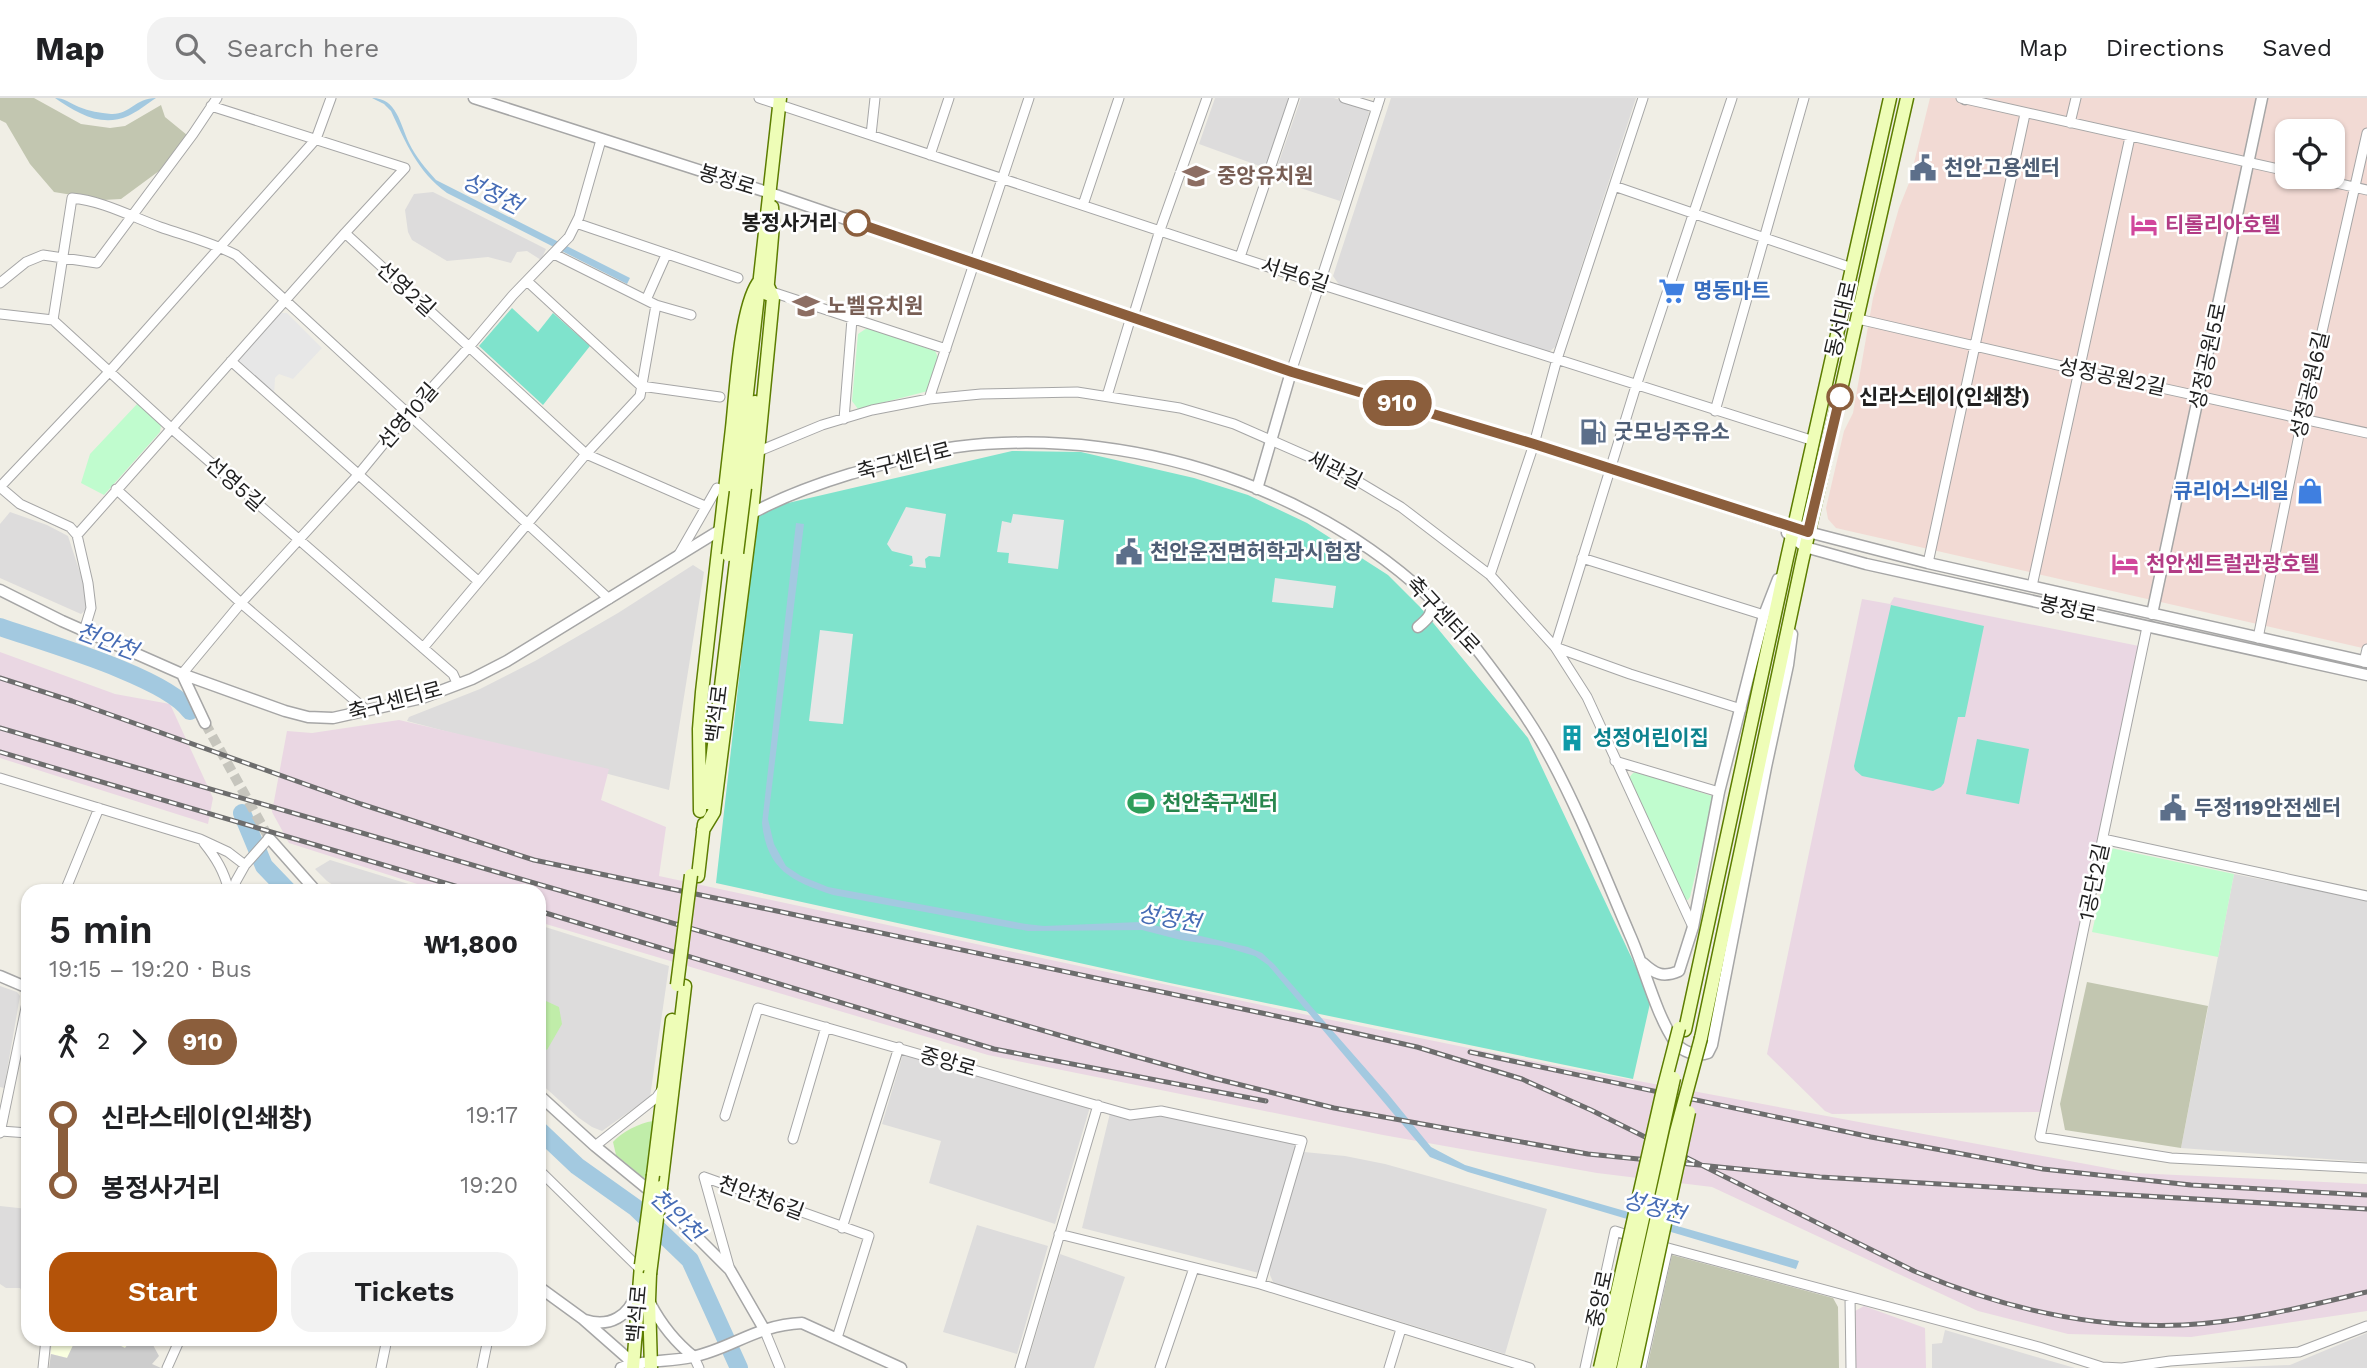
<!DOCTYPE html>
<meta charset="utf-8">
<style>
:root{--surface:#fff;--page:#f2f2f2;--text:#202124;--muted:#757577;--line:#e0e0e0;--accent:#b45309}
body{margin:0;font-family:"Work Sans","Noto Sans KR",sans-serif;background:var(--page);color:var(--text);height:100vh;display:flex;flex-direction:column;font-size:26px;white-space:nowrap}
*{box-sizing:border-box;margin:0}
p{font-size:23px;color:var(--muted)}
.icon{flex:none;width:38px;height:38px;fill:none;stroke:currentColor;stroke-width:2;stroke-linecap:round;stroke-linejoin:round}
.map{position:relative;flex:1;overflow:hidden}
.panel{position:absolute;left:21px;top:786px;width:525px;height:462px;display:flex;flex-direction:column;background:var(--surface);border-radius:21px;box-shadow:0 2px 5px #0004}
.panel>*{flex:none}
.badge{padding:0 14px;border-radius:23px;font-size:24px;line-height:46px}
.fabs{position:absolute;left:2275px;top:21px;display:grid;gap:14px}
.fabs a{display:grid;place-items:center;width:70px;height:70px;border-radius:14px;background:var(--surface);box-shadow:0 2px 5px #0004;font-size:35px}
.map>.badge{position:absolute;translate:-50% -50%;box-shadow:0 0 0 4px #fff}
.legs{display:flex;align-items:center;gap:10px;height:77px;padding:0 28px;font-size:23px}
.legs p{margin-inline-start:auto}
.headline{display:flex;align-items:center;justify-content:space-between;height:119px;padding:0 28px}
h1{font-size:38px;font-weight:600;line-height:52px}
.action{display:flex;gap:14px;margin-top:auto;padding:14px 28px}
.action a{flex:1;height:80px;border-radius:21px;background:var(--accent);color:#fff;font-size:28px;font-weight:600;line-height:80px;text-align:center}
.action a+a{background:var(--page);color:var(--text)}
ul{padding:0 28px;list-style:none}
li{display:flex;align-items:center;gap:24px;height:70px;font-size:26px}
li i{display:grid;place-items:center;width:10px;height:100%;margin:0 9px;background:currentColor}
li i::after{content:'';width:18px;height:18px;margin:-9px;border:5px solid;border-radius:50%;background:var(--surface)}
li p{margin-inline-start:auto}
li:first-child i{background:linear-gradient(#0000 50%,currentColor 0)}
li:last-child i{background:linear-gradient(currentColor 50%,#0000 0)}
header{display:flex;align-items:center;gap:42px;box-sizing:border-box;height:98px;padding:0 35px;background:var(--surface);border-bottom:2px solid var(--line)}
header strong{font-size:33px}
nav{display:flex;gap:38px;margin-inline-start:auto;font-size:24px}
.search{width:490px;height:63px;background:var(--page);display:flex;align-items:center;gap:18px;box-sizing:border-box;padding:0 24px;border-radius:21px;color:var(--muted);font-size:26px}
.map>svg:first-child{display:block}
</style>
<header>
<strong>Map</strong>
<div class="search"><svg class="icon" aria-label="search" viewBox="0 0 24 24"><circle cx="10" cy="10" r="6"/><path d="M15 15l6 6"/></svg>Search here</div>
<nav><a>Map</a><a>Directions</a><a>Saved</a></nav>
</header>
<div class="map">
<svg width="2367" height="1270" viewBox="0 0 2367 1270">
<rect width="100%" height="100%" fill="#f0eee5"/>
<path fill="#dddcdc" d="M1215,0h75l-25,70 -66,-24z
M1301,0h33l33,11 2,4 -29,88 -67,-22z
M1391,0h245l-81,249 -6,5 -209,-66 -7,-10z
M433,94l113,57 -5,11 -14,-9 -10,1 -6,11 -23,-6 -41,4 -35,-21 -4,-8 -3,-22 9,-16z
M10,414l37,13 21,11 17,52 3,20 -7,6 -81,-36v-54z
M693,467l11,7 -35,218 -262,-69 2,-4 71,-28 55,-28 83,-48z
M330,762l85,26 14,5h-87l-15,-10 -12,-12z
M2234,776l133,26v262l-186,-14z
M539,827l130,41 -19,131 -48,34 -10,-4 -13,-9 -40,-36z
M0,888l17,6 3,4 -16,92 -4,-1z
M903,956l187,53 -35,117 -126,-41 12,-42 -59,-17z
M1112,1007l185,39 -38,129 -177,-45z
M1304,1054l41,4 40,8 162,45 -42,145 -232,-72 -3,-7v-8z
M0,1108l28,3v87h-4l-4,-8h-14l-6,-4z
M977,1127l71,21 -31,108 -74,-22z
M1060,1156l65,23 -31,91h-68z
M1945,1232l88,26 42,12h-143v-24l10,-1z
M2367,1235v35h-152l75,-3z"/>
<path fill="#f2dad4" fill-rule="evenodd" d="M1930,0h437v551l-531,-121 -8,-9 -2,-11 18,-77 9,-18 20,-115 26,-90 10,-25zM2287,33h46v46h-46z"/>
<path fill="#ead7e3" d="M1894,499l245,49 -99,466 -208,2 -7,-3 -58,-57 95,-455 28,5z
M0,554l115,42 55,10 43,94 -5,26 -208,-66z
M399,622l210,49 -8,31 65,27 -7,49 658,141 235,48 582,108 233,11v127l-176,26 -123,-3 -90,-23 -266,-124 -115,-14 -214,-38 -395,-80 -449,-133v-31h-100l-150,-48 -17,-31 15,-81 25,2z
M1864,1208l61,22 1,40h-70l-1,-57z"/>
<path fill="#faffe0" d="M52,1241h80l-7,9 -57,10 -17,-4z"/>
<path fill="#cdcdcd" d="M132,1241h7l14,6 6,11 -7,8 9,4h-112l2,-14 16,4 8,-17 34,-1 16,8z"/>
<path fill="#c2c6b0" d="M0,0h34l47,26 29,4 15,-2 36,-21 4,12 22,18 -28,36 -38,28 -18,1 -49,-8 -24,-28 -24,-41 -6,-3z
M2087,884l121,24 -27,142 -116,-18 -5,-26z
M1672,1157l161,43 5,9 1,61h-192z"/>
<path fill="#c0eda9" d="M546,903l13,6 3,17 -15,26 -8,-7v-41z
M653,1023l1,6 -6,50 -3,2 -29,-24 -3,-13c9,-10 26,-19 40,-21z"/>
<path fill="#c0fcce" d="M867,230l68,23 3,6 -10,34 -70,18 -6,-8 6,-67z
M138,305l23,22 -1,7 -56,63 -23,-12 9,-29z
M1637,674l75,24 1,5 -23,96 -2,3 -5,-1 -55,-120 5,-6z
M2111,750l123,26 -16,83 -126,-25z"/>
<path fill="#7fe3cc" d="M512,210l26,24 15,-19 37,33 -47,59 -64,-59z
M1012,353l69,1 113,26 54,17 59,28 81,52 32,32 108,131 123,261 -18,80 -463,-96 -454,-100 42,-373z
M1891,507l93,21 -19,91h-7l-14,66 -3,4 -8,4 -71,-15 -7,-6 -1,-4z
M1977,641l52,10 -10,55 -53,-10z"/>
<path fill="#e7e7e7" d="M281,215h6l35,35 -29,31 -14,-5 -4,4 -1,18 -36,-32 1,-7z
M906,409l40,7 -6,43 -11,-1 -4,3 1,9 -17,-2 4,-3 -1,-7 -20,-5 -5,-7z
M1013,416l51,6 -6,49 -50,-6 1,-10 -12,-1 5,-31 9,2z
M1275,480l61,8 -3,22 -61,-6z
M820,532l33,4 -10,90 -34,-3z"/>
<path fill="#a3c9e0" d="M55,0c9,0 15,5 24,9 10,4 21,6 32,7 19,1 24,-16 45,-16 -9,6 -19,14 -28,18 -27,12 -51,-3 -73,-18z
M372,0c25,0 28,26 37,45 7,14 17,26 27,37l194,98 -3,6 -180,-91c-30,-22 -41,-50 -56,-82l-7,-7z
M796,425l8,1 -36,295 6,25 12,22 15,10 27,11 198,37 18,2 96,-4 108,25 14,6 12,11 114,130 43,53 34,18 334,96 -3,8 -328,-97 -38,-15 -162,-192 -13,-9 -34,-10 -40,-6 -39,-10 -114,1 -195,-36c-42,-14 -66,-25 -71,-72z"/>
<g fill="none" stroke-linecap="round" stroke-linejoin="round">
<path stroke="#a3c9e0" stroke-width="18" d="M0,529c43,15 166,50 190,84
M242,715l22,53 24,25
M539,1032l38,36 59,42 54,52 49,108"/>
<path stroke="#c6c5bd" stroke-width="10" stroke-dasharray="10 5" stroke-linecap="butt" d="M205,625l64,115"/>
<g stroke="#a6a6a6" stroke-width="11">
<path id="minor" d="M759,0l561,186 494,157
M1344,0l33,10
M1732,0l-96,288 -81,261 75,27 111,35
M1961,0l326,73
M211,8l194,62 -60,65 241,221 119,52
M2070,25l6,-25
M871,37l4,-37
M930,57l19,-57
M2310,79l57,13
M1614,88l238,82
M1083,107l36,-107
M576,125l162,55
M554,156l102,51 35,10
M1240,159l54,-159
M527,183l114,105 79,11
M0,185l26,-21 17,-7 54,8 96,-129 24,-36
M772,194l174,57
M646,202l20,-45
M0,216l53,6 118,108 282,246 4,9
M1133,219l27,-87 47,-132
M1858,221l221,51 288,63
M53,222l19,-122c31,3 58,18 88,29 26,9 51,15 76,28l373,344
M231,263l247,220
M1291,274l89,-274
M1107,298l24,-79
M929,301l100,-301
M1715,313l89,-313
M844,321l8,-100
M759,353l63,-26 50,-15 57,-11 52,-5 96,-2 103,16 54,16 105,46 62,37 89,68 65,72 32,50 106,230
M0,389l109,-115 207,-233 15,-41
M0,389l20,17 50,23 7,8 11,48 3,25 -7,23
M116,391l125,114 124,106
M77,437l268,-302
M678,458l39,-68
M1582,460l182,57
M1928,465l97,-449
M1490,477l44,-131 23,-85 86,-261
M2032,488l98,-449
M2147,529l-107,510 131,21 196,10
M2258,540l44,-218 65,-287
M423,550l163,-194 54,-58 16,-91
M2364,564l3,-13
M182,576l59,-71 117,-128 50,-61 61,-67 44,-52 56,-58 10,-20 22,-77
M1615,663l104,31
M0,680l200,61 28,13 17,13 24,-27
M2103,741l264,57
M204,745c12,15 20,28 25,48
M65,793l34,-83
M233,793l3,-10 9,-16
M725,1018l33,-108 372,107 31,-4 141,30 -42,143
M1,1033l27,2
M0,1035l28,-135
M793,1041l33,-112
M595,1048l62,-49 6,-9
M539,1072l102,100
M704,1079l165,59 -32,102
M704,1079l26,93
M842,1130l57,-181
M1059,1136l201,50 270,84
M1850,1199l1,71
M764,1231l16,39
M694,1259l5,11
M43,1270l3,-29
M167,1270l13,-29
M381,1270l6,-29
M482,1270l6,-29
M1020,1270l78,-263
M1160,1270l34,-100
M1389,1270l12,-39
M1585,1270l30,-137 53,17 371,99 63,20 20,1 48,-7 129,-9 68,-26
M1641,1270l27,-120 -26,3"/>
</g>
<g stroke="#a6a6a6" stroke-width="13">
<path id="tertiary" d="M474,0l296,95 521,179 243,72 260,85
M1964,0l1,1
M1257,391l34,-117
M749,417c32,-18 65,-30 101,-41 35,-10 70,-22 106,-27 187,-24 401,51 519,200 25,32 50,65 70,101 33,59 58,124 85,187 14,31 26,80 45,107 7,10 22,15 33,11l4,-8 54,-278 22,-102 4,-31
M1808,434l120,31 439,99
M1787,435l18,14 61,17 501,111
M0,492l62,31 120,53 103,37 23,6 25,1 89,-20 50,-19 35,-18 218,-134
M2152,516l110,-516
M1418,529c11,-9 16,-14 12,-28
M182,576l23,49
M269,740l47,53
M1643,865c12,11 20,15 36,8l14,-44 26,-135 45,-177 14,-36
M0,878l28,12
M539,997l56,51 61,50 74,74 34,59
M539,1189l44,32 50,44
M650,1205c11,21 25,39 44,54
M585,1222c25,8 44,-4 52,-28
M621,1270c20,-8 49,-6 71,-11 39,-8 64,-32 110,-34l99,45"/>
</g>
<g stroke="#5c7d00" stroke-width="15">
<path id="secondary" d="M767,196l6,-69 -1,-18
M745,390l10,-86
M736,394l44,-394
M707,705l30,-250
M700,713l-1,-82 3,-37c10,-88 20,-176 30,-264 4,-36 8,-118 26,-145
M703,732l11,-18 38,-299 21,-215 -5,-12
M698,778l6,-52
M1685,932l102,-472 103,-460
M1701,940l101,-476 105,-464
M653,1077l19,-155
M661,1089l24,-201
M650,1176l-1,26 2,68
M633,1270l8,-103"/>
</g>
<use href="#minor" stroke="#fff" stroke-width="9"/>
<use href="#tertiary" stroke="#fff" stroke-width="10"/>
<use href="#secondary" stroke="#eefdb7" stroke-width="12"/>
<g stroke="#6d6d6d" stroke-width="5">
<path id="rail" d="M0,580l72,23 289,103 173,56 785,165 98,22 105,32 69,31 323,161c85,36 176,58 269,54 62,-3 124,-19 184,-33
M0,630l1069,310 144,40 121,30 254,46 232,23 547,32
M0,654l472,139
M539,813l455,138 272,52
M1470,954l401,85 172,32 148,16 176,10"/>
</g>
<use href="#rail" stroke="#fff" stroke-width="2.5" stroke-dasharray="8" stroke-linecap="butt"/>
<g stroke="#5c7d00" stroke-width="15" stroke-linecap="butt">
<path id="secondary-bridge" d="M737,455l8,-65
M728,457l8,-63
M677,887l14,-110
M641,1167l12,-90
M650,1176l11,-87
M1600,1270l62,-274 17,-66
M1610,1270l64,-290
M1623,1270l53,-236 25,-94
M1634,1270l55,-256"/>
</g>
<use href="#secondary-bridge" stroke="#eefdb7" stroke-width="12"/>
</g>
<g fill="none" stroke-linecap="round" stroke-linejoin="round">
<g stroke="#fff" stroke-width="16">
<path id="line-1" d="M857,125l435,149 242,72 274,88 32,-135"/>
</g>
<use href="#line-1" stroke="#8b5e3c" stroke-width="10"/>
</g>
<defs>
<g id="civic-bare" transform="scale(2.1)"><path d="M-.6-6.5H3V-4.5H.6V-3L4-1V1h2V6H-6V1h2V-1L-.6-3ZM-1.2 2.5V6h2.4V2.5Z" fill="#5c6f8a" stroke="#fff" stroke-width="2.5" paint-order="stroke"/></g>
<g id="school-bare" transform="scale(2.1)"><path d="M0-5L7-2L0 1L-7-2ZM-4 1L0 2.5L4 1V4Q0 6-4 4Z" fill="#8d6e63" stroke="#fff" stroke-width="2.5" paint-order="stroke"/></g>
<g id="hotel-bare" transform="scale(2.1)"><path d="M-6-4.5h1.5V1H6V5H4.5V3h-9V5H-6ZM-4 0a1.8 1.8 0 1 1 3.6 0ZM.5 0V-2.5h3Q6-2.5 6 0Z" fill="#d1479c" stroke="#fff" stroke-width="2.5" paint-order="stroke"/></g>
<g id="supermarket-bare" transform="scale(2.1)"><path d="M-6-5.5h2.5l.6 2H6L4.5 2H-2.5L-4.4-4H-6ZM-1.5 3.2a1.3 1.3 0 1 0 .1 0ZM3 3.2a1.3 1.3 0 1 0 .1 0Z" fill="#3f7fe0" stroke="#fff" stroke-width="2.5" paint-order="stroke"/></g>
<g id="fuel-bare" transform="scale(2.1)"><path d="M-5.5-6h7V0h2V4h1.3V-2.5L3-4.5l.8-.8L6-3V5H2.5V1h-1V6h-7ZM-4.2-4.7v3.2H.2V-4.7Z" fill="#5c6f8a" stroke="#fff" stroke-width="2.5" paint-order="stroke"/></g>
<g id="shop-bare" transform="scale(2.1)"><path d="M-5-2.5h2.3a2.7 3.5 0 0 1 5.4 0H5L5.5 6h-11ZM-1.5-2.5h3a1.5 2.3 0 0 0-3 0Z" fill="#3f7fe0" stroke="#fff" stroke-width="2.5" paint-order="stroke"/></g>
<g id="building-bare" transform="scale(2.1)"><path d="M-4-6H4V6H1V3H-1V6H-4ZM-2.5-4.3h1.7v1.8h-1.7ZM.8-4.3h1.7v1.8H.8ZM-2.5-1h1.7V.8h-1.7ZM.8-1h1.7V.8H.8Z" fill="#0f9aa8" stroke="#fff" stroke-width="2.5" paint-order="stroke"/></g>
<g id="stadium-bare" transform="scale(2.1)"><path d="M0-5a6.5 5 0 1 0 0 10a6.5 5 0 1 0 0-10ZM-3.5-1.8h7v3.6h-7Z" fill="#2e9e5b" stroke="#fff" stroke-width="2.5" paint-order="stroke"/></g>
</defs>
<g fill-rule="evenodd">
<use href="#civic-bare" x="1923" y="70"/>
<use href="#school-bare" x="1196" y="78"/>
<use href="#hotel-bare" x="2144" y="127"/>
<use href="#supermarket-bare" x="1672" y="193"/>
<use href="#school-bare" x="806" y="208"/>
<use href="#fuel-bare" x="1593" y="334"/>
<use href="#shop-bare" x="2310" y="393"/>
<use href="#civic-bare" x="1129" y="454"/>
<use href="#hotel-bare" x="2125" y="466"/>
<use href="#building-bare" x="1572" y="640"/>
<use href="#stadium-bare" x="1141" y="705"/>
<use href="#civic-bare" x="2173" y="710"/>
</g>
<g fill="#fff" stroke="#8b5e3c" stroke-width="3.5">
<circle cx="857" cy="125" r="12"/>
<circle cx="1840" cy="299" r="12"/>
</g>
<g text-anchor="middle" stroke-width="5" stroke-linejoin="round" paint-order="stroke">
<g font-size="21" font-weight="bold" fill="#4e5e75" stroke="#fff" text-anchor="start">
<text x="1944" y="77">천안고용센터</text>
<text x="1614" y="341">굿모닝주유소</text>
<text x="1150" y="461">천안운전면허학과시험장</text>
<text x="2194" y="717">두정119안전센터</text>
</g>
<g font-size="21" font-weight="bold" fill="#785e54" stroke="#fff" text-anchor="start">
<text x="1217" y="85">중앙유치원</text>
<text x="827" y="215">노벨유치원</text>
</g>
<g font-size="21" fill="#1f1f1f" stroke="#fff">
<text transform="translate(727 82) rotate(17)" y="7">봉정로</text>
<text transform="translate(1295 177) rotate(18)" y="7">서부6길</text>
<text transform="translate(406 191) rotate(42)" y="7">선영2길</text>
<text transform="translate(1841 221) rotate(-77)" y="7">동서대로</text>
<text transform="translate(2208 258) rotate(-78)" y="7">성정공원5로</text>
<text transform="translate(2112 279) rotate(12)" y="7">성정공원2길</text>
<text transform="translate(2310 287) rotate(-77)" y="7">성정공원6길</text>
<text transform="translate(408 318) rotate(-49)" y="7">선영10길</text>
<text transform="translate(904 363) rotate(-14)" y="7">축구센터로</text>
<text transform="translate(1335 372) rotate(27)" y="7">세관길</text>
<text transform="translate(235 386) rotate(41)" y="7">선영5길</text>
<text transform="translate(2068 511) rotate(13)" y="7">봉정로</text>
<text transform="translate(1443 517) rotate(47)" y="7">축구센터로</text>
<text transform="translate(395 603) rotate(-15)" y="7">축구센터로</text>
<text transform="translate(717 616) rotate(-83)" y="7">백석로</text>
<text transform="translate(2094 784) rotate(-78)" y="7">1공단2길</text>
<text transform="translate(948 964) rotate(16)" y="7">중앙로</text>
<text transform="translate(761 1100) rotate(20)" y="7">천안천6길</text>
<text transform="translate(1600 1201) rotate(-78)" y="7">중앙로</text>
<text transform="translate(637 1216) rotate(-85)" y="7">백석로</text>
</g>
<g font-size="21" font-weight="bold" fill="#1f1f1f" stroke="#fff" text-anchor="end">
<text x="838" y="132">봉정사거리</text>
<text x="1859" y="306" text-anchor="start">신라스테이(인쇄창)</text>
</g>
<g font-size="21" font-weight="bold" fill="#b23c85" stroke="#fff" text-anchor="start">
<text x="2165" y="134">티롤리아호텔</text>
<text x="2146" y="473">천안센트럴관광호텔</text>
</g>
<g font-size="21" font-weight="bold" fill="#366cbe" stroke="#fff" text-anchor="start">
<text x="1693" y="200">명동마트</text>
<text x="2289" y="400" text-anchor="end">큐리어스네일</text>
</g>
<g font-size="21" font-weight="bold" fill="#0d838f" stroke="#fff" text-anchor="start">
<text x="1593" y="647">성정어린이집</text>
</g>
<g font-size="21" font-weight="bold" fill="#27864d" stroke="#fff" text-anchor="start">
<text x="1162" y="712">천안축구센터</text>
</g>
<g font-size="23" font-style="italic" fill="#466cb5" stroke="#fff">
<text transform="translate(492 95) rotate(27)" y="8">성정천</text>
<text transform="translate(107 543) rotate(21)" y="8">천안천</text>
<text transform="translate(1169 820) rotate(10)" y="8">성정천</text>
<text transform="translate(1654 1109) rotate(16)" y="8">성정천</text>
<text transform="translate(677 1117) rotate(44)" y="8">천안천</text>
</g>
</g>
</svg>
<div class="fabs">
<a><svg class="icon" aria-label="locate" viewBox="0 0 24 24"><circle cx="12" cy="12" r="6"/><path d="M12 2v4M12 18v4M2 12h4M18 12h4"/></svg></a>
</div>
<b class="badge" style="left:1397px;top:305px;background:#8b5e3c;color:#fff">910</b>
<section class="panel">
<div class="headline"><div><h1>5 min</h1><p>19:15 – 19:20 · Bus</p></div><b>₩1,800</b></div>
<div class="legs"><svg class="icon" aria-label="walk" viewBox="0 0 24 24"><circle cx="13" cy="4" r="2"/><path d="M13 8l-2 6 4 7M11 14l-3 7M7 12l3-4h3l4 4"/></svg>2<svg class="icon" aria-label="forward" viewBox="0 0 24 24"><path d="M9 5l7 7-7 7"/></svg><b class="badge" style="background:#8b5e3c;color:#fff">910</b></div>
<ul>
<li><i style="color:#8b5e3c"></i><b>신라스테이(인쇄창)</b><p>19:17</p></li>
<li><i style="color:#8b5e3c"></i><b>봉정사거리</b><p>19:20</p></li>
</ul>
<div class="action"><a>Start</a><a>Tickets</a></div>
</section>
</div>
